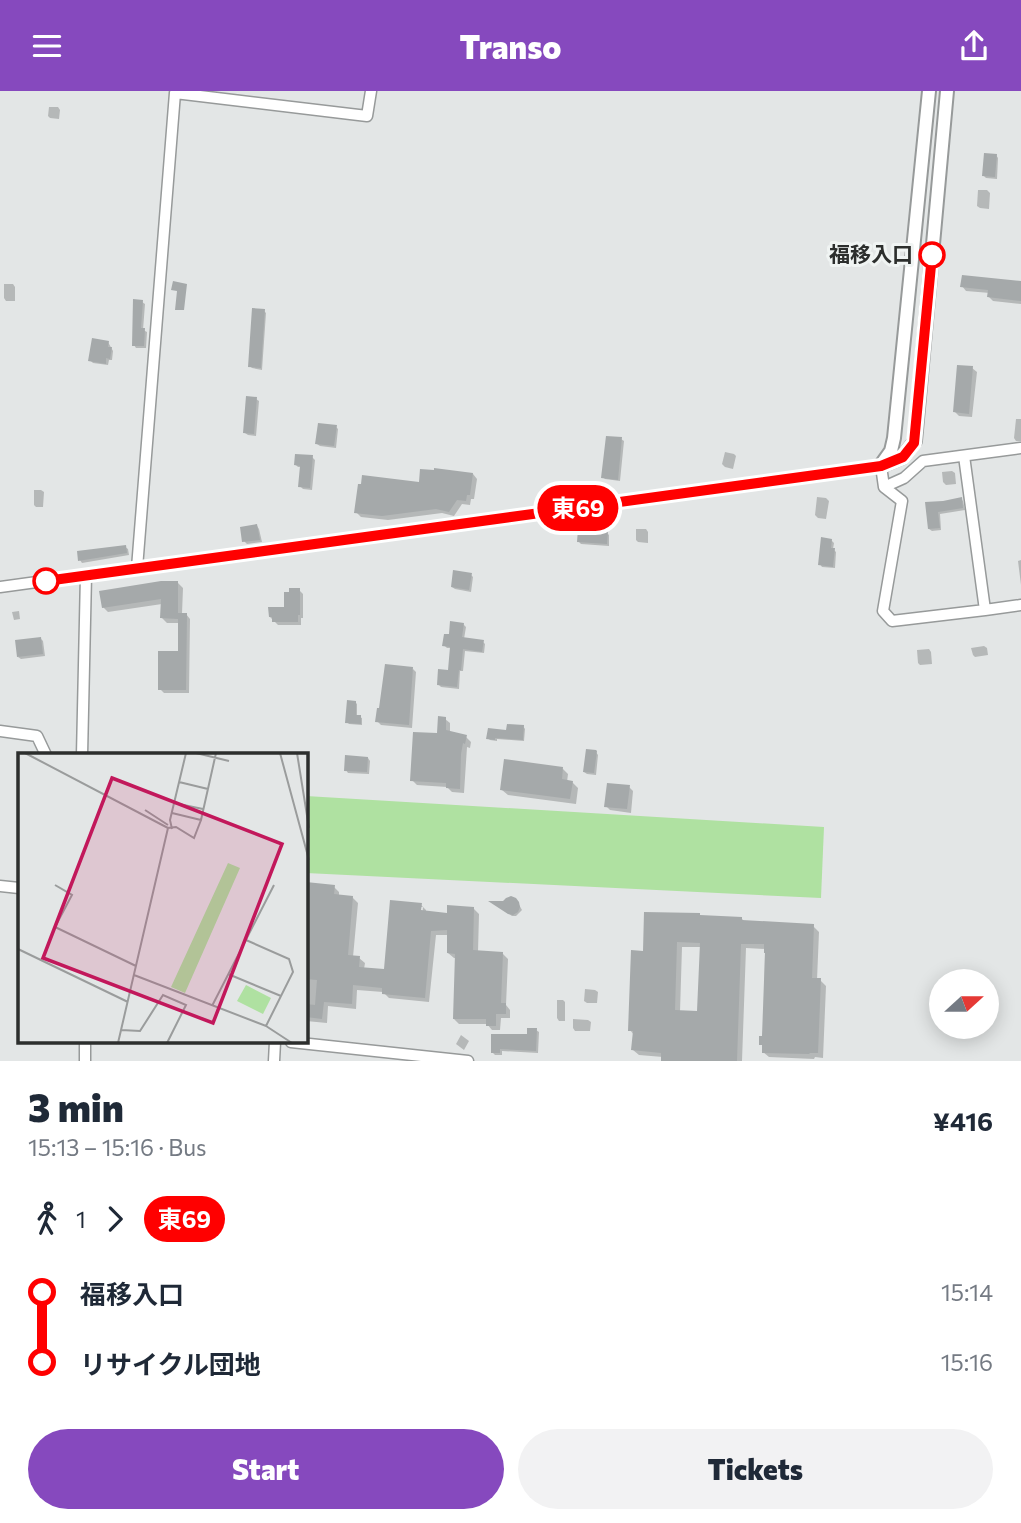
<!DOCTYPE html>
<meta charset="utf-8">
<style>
:root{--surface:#fff;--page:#f2f2f3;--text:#1f2937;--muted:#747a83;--accent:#8649be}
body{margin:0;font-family:Commissioner,"Noto Sans JP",sans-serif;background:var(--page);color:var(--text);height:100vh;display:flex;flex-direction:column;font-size:26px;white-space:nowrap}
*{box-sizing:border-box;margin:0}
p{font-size:23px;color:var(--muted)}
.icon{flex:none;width:38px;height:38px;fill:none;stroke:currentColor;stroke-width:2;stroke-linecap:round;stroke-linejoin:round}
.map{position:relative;height:970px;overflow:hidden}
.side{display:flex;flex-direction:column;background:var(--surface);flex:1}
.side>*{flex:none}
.badge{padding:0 14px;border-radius:23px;font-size:24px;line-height:46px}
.needle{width:46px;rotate:69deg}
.buttons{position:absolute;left:929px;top:878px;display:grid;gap:14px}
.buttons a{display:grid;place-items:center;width:70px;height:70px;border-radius:50%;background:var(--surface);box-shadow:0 4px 18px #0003;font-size:35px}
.map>.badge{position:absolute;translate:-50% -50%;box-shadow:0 0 0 4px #fff}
.legs{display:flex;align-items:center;gap:10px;height:77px;padding:0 28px;font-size:23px}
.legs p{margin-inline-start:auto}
.headline{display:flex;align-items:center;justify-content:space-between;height:119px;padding:0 28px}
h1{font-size:38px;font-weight:800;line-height:52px}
.primary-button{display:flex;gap:14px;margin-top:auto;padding:14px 28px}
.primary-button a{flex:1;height:80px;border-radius:42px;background:var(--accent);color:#fff;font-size:28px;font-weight:800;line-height:80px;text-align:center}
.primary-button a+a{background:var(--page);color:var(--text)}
ul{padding:0 28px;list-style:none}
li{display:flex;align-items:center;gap:24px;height:70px;font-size:26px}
li i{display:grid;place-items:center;width:10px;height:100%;margin:0 9px;background:currentColor}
li i::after{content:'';width:18px;height:18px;margin:-9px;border:5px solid;border-radius:50%;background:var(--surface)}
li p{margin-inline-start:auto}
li:first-child i{background:linear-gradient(#0000 50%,currentColor 0)}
li:last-child i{background:linear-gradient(currentColor 50%,#0000 0)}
header{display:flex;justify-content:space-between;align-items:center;height:91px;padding:0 28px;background:var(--accent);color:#fff;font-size:32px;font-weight:800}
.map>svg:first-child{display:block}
</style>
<header><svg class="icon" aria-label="menu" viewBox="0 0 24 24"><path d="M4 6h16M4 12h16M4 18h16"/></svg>Transo<svg class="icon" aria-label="share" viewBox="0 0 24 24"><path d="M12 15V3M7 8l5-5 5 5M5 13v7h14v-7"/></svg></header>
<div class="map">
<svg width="1021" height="970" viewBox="0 0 1021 970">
<rect width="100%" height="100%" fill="#e3e6e6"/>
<path fill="#afe1a1" d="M306,705l518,31 -3,71 -515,-25z"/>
<path fill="#0003" fill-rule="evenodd" d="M49,16h9l2,3 -1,9 -9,-1 -2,-2z
M996,64l2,3 -1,21 -11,-1 -3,-3z
M978,99h9l3,3 -1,16 -9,-1 -3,-2z
M1021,192v21l-28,-3 -4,-4 1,-4 -24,-2 -4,-5z
M4,193h9l2,3v14h-9l-2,-3z
M142,211l3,2 -2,26 4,2 -1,16h-10l-2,-3z
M264,220l2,2 -4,57 -10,-2 -2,-2z
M108,251l5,9 -1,9h-3l-1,5 -15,-2 -3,-3z
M972,277l5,4 -5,45 -13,-1 -4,-4z
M256,308l3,2 -3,35 -8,-1 -3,-2z
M1016,328h5v22h-5l-2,-3z
M336,336l2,2 -2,19 -16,-2 -3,-2z
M621,348l3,2 -4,40 -15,-2 -2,-2z
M725,361l9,2 2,2 -3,13 -8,-2 -3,-3z
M312,366l3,3 -3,30 -9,-1 -3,-3 2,-19h-4l-3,-3z
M952,380l3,2 1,11 -10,1 -3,-3 -1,-10z
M473,383l4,5 -3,20h-3l-1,6 -8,-1 -8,12 -12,-3 -54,7 -27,-3 -5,-5 64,-28z
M34,399h7l3,2 -1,15h-7l-2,-2z
M817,406l9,1 3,3 -3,18 -8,-1 -3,-3z
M961,408l2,2 2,9 -25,4 1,16 -9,1 -3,-2 -2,-25z
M257,435l2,3 3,13 -15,2 -3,-3z
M636,438h10l2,3v11l-10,-1 -2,-2z
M607,442l2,2v11l-28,-2 -2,-2z
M831,449l3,3 -1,6 3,3 -1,16 -13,-1 -2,-3z
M125,456l3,2 1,6 -47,8 -2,-3z
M1021,469v25l-3,-24z
M471,484l2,2 -2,15 -16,-3 -3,-2z
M178,492l5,5 -1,26h4l4,5 -1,74h-25l-4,-4 19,-36 1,-30h-13l-5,-5v-14l-54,8 -5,-5z
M299,499l4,4v24h-2v7h-23l-8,-8 16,-9 5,-14z
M19,520l1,8 -6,1 -2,-8z
M463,533l3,3 -2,12 19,3 2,2 -1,9 -19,-2 -2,20h-3l-1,18 -18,-2 -2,-2 10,-13 3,-24h-5l-3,-3 6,-9z
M41,548l2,2 2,15 -24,3 -3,-2z
M984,555l3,2 1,7 -13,2 -2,-2 -2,-7z
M929,558l2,3 1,12 -12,1 -2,-2 -1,-13z
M413,578l3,3 -4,56 -31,-3 -4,-4z
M355,611l2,2v12l5,2v7l-13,-1 -2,-2z
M445,628l5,4v10l16,4 5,5 -1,6 -3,-1 -3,46 -12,-1 -5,-5 -30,-2 -5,-5 27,-45z
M523,635l2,3 -1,12 -27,-2v2l-7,-1 -2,-2z
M595,660l3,4 -2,20 -9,-1 -3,-2z
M368,667l2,3 -1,13 -21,-1 -2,-3z
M563,678l5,5 -1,8h5l6,6 -2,16 -68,-9 -6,-5z
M629,696l4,4 -2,22 -21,-3 -4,-4z
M306,793l28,3 5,5v4l13,1 6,6 -5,54 6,1 6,5 -1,6 21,2 7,-69 29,3 2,2h-3l-1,12h3l1,-12 3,3v3l23,2v-8l25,2 5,5 -1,38 25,2 5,5 -2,46 4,5v8h-9l-1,12h-8l-5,-6h-28l-5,-5 3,-61h-3l-6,-5 1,-18h-13l-7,67 -40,-4 -6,-6 -26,-2 -1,19 -28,-3 -1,17 -21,-2z
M493,812h25l4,7 -6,6h-4z
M741,827l4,4 68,4 6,6 -2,48h3l6,6 -3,72 -8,-1 -1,2 -45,-2 -6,-5 1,-5 -3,-3 3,-6 1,-89 -19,-1 -4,113h-80l1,-4 -24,-2 -6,-5 1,-15 -4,-5 14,-77zM682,856h19l-2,66 -19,-1z
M585,898l10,1 3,2 -1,11h-10l-3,-2z
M557,909h6l2,2v19h-6l-2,-3z
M573,928l15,1 3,2 -1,9h-15l-2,-3z
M536,939l3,2 -1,21 -36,-2v4h-7l-2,-2 -1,-17h37z
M461,944l8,6 -5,9 -8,-6z"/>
<path fill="#a5a9aa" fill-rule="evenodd" d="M984,62l13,1 -2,23 -13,-1z
M962,184l59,6v20l-34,-4 1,-7 -28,-3z
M173,190l14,3 -3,26h-9l2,-19 -6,-1z
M133,208l10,1 -2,28h4l-1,18h-12z
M252,217l13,1 -4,59 -13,-1z
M92,247l17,3 -1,6h4l-2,12 -4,-1v6l-18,-3z
M957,274l16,1 -4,48 -16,-2z
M246,305l11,1 -3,37 -11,-1z
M318,332l19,2 -3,21 -19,-2z
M606,345l16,1 -4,43 -17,-2z
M295,363l18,1 -3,33 -12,-1 2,-21 -6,-1z
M434,377l39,5 -3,22h-3l-1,6 -9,-1 -8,12 -13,-3 -54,7 -28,-3 4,-29h3l1,-9 57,7 1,-13 14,1z
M962,406l1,11 -25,4 2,16 -12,1 -3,-27 18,-1z
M257,433l3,16 -18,2 -2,-15z
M578,438l30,2 -1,13 -30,-2z
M821,446l11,2 -1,9h4l-2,19 -15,-2z
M126,454l1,8 -49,8 -1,-10z
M453,479l19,3 -3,17 -18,-3z
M161,490h17v38l-18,-1 1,-19 -59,9 -3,-17z
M289,497h11v27h-2v7h-26v-5h-3l-1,-10h16v-15h5z
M178,522h9l-1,77h-28v-39h20z
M450,530l14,2 -2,14 22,3 -2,12 -19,-3 -2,21h-2l-2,17 -20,-2 1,-16 10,1 2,-23 -8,-1 2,-12h5z
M41,546l2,17 -26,3 -2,-17z
M385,573l28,3 -4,58 -34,-3 2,-14h2z
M347,609l9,1v14h5v9l-16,-1z
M438,625l8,1v13l21,5 -2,9 -2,-1 -2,11 -1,35 -14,-1v-5l-36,-2 3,-49 24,1z
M507,633l17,1 -1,15 -28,-2v2l-9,-1 2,-11 18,2z
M586,658l10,1 1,1 -3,22 -11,-1z
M345,664l23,2 -1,15 -23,-1z
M504,668l59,8 -1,12 11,2 -3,18 -70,-9z
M607,692l23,2 -3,24 -23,-2z
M306,791l29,3 -1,9 19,2 -5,59 12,1 -1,11 25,2 6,-69 32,3 -1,7 26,3v-8l27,2 -1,43 30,2 -2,51h5v11h-10v12h-10v-7h-33l2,-65 -8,-1v-23l-16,1 -6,67 -43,-4v-6l-29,-3 -1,19 -28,-2 -2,17 -16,-2v-13l9,1 2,-25 -11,-1z
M511,805l5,2 3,4 1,5 -2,5 -5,3 -5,-1 -20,-13h15l3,-3z
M644,821l56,1v2l42,2v3l72,4 -2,54h9l-3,75h-8l-1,1 -47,-1v-8h-3v-9h3l3,-83h-1v-9h-23l-4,117h-76v-8l-30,-3 2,-19h-5l3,-81 12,1zM677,851l23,1 -3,68 -22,-1z
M527,937h10l-1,23 -36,-2v4h-9v-19h36z"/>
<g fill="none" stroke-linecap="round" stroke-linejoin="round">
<g stroke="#979a9a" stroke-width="13">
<path id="minor" d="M964,365l21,154 36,-5
M884,396l20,-9 19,-17 98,-13
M137,477l38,-475 192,23 4,-25
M0,496l881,-121 3,21 18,14 -19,110 9,10 93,-11
M0,640l37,5 9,19
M82,664l4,-180
M0,795l19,2
M85,951v19
M291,951l177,19
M274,970l1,-19"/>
</g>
<g stroke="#979a9a" stroke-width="16">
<path id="major" d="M881,374l10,-14 3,-13 35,-347
M881,375l22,-9 12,-16 32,-350"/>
</g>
<use href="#minor" stroke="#fff" stroke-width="10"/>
<use href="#major" stroke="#fff" stroke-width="12"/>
</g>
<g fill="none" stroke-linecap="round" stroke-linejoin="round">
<g stroke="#fff" stroke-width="16">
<path id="line-1" d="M46,490l835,-115 22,-9 11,-14 18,-188"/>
</g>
<use href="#line-1" stroke="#f00" stroke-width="10"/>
</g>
<g fill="#fff" stroke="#f00" stroke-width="3.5">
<circle cx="932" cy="164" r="12"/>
<circle cx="46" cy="490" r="12"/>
</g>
<g text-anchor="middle" stroke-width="6" stroke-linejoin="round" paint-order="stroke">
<g font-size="21" font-weight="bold" fill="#2c2e2d" stroke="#f0f4f3" text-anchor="end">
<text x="913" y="171">福移入口</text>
</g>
</g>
<g transform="translate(18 662)">
<rect width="290" height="290" fill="#e3e6e6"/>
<path d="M210,110l12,5 -55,125 -14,-6zM228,232l25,13 -8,16 -26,-13z" fill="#afe1a1"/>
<path fill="none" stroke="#9a9c9c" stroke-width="2" d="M7,0l143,75M178,0l33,8M262,0l29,107M279,0l12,75M161,29l29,7M156,50l29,6M127,57l23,15M154,60l29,7 15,-67M154,76l-2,-9 16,-67M37,132l17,10 -17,32 81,39M0,196l110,53M210,221l53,22M116,222l132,51 27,-54 -4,-13 -43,-19M194,253l62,-121M248,273l26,17M103,277l19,1 23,-36 23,10 -19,38M100,290l50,-215 8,-1 18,11 7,-18"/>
<path fill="#c2185b" fill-opacity="0.15" stroke="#c2185b" stroke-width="3.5" d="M94,25l170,66 -69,179 -170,-65z"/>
<rect width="290" height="290" fill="none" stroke="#2c2e2d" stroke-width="3.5"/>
</g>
</svg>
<div class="buttons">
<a><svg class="needle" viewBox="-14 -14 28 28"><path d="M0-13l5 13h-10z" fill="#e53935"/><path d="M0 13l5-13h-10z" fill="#747a83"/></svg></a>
</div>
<b class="badge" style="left:578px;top:417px;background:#f00;color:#fff">東69</b>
</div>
<section class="side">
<div class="headline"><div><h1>3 min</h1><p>15:13 – 15:16 · Bus</p></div><b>¥416</b></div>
<div class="legs"><svg class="icon" aria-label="walk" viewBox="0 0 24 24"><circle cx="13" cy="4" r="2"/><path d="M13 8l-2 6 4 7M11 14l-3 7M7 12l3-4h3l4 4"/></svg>1<svg class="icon" aria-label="forward" viewBox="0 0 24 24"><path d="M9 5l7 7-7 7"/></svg><b class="badge" style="background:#f00;color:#fff">東69</b></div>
<ul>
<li><i style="color:#f00"></i><b>福移入口</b><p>15:14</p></li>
<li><i style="color:#f00"></i><b>リサイクル団地</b><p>15:16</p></li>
</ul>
<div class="primary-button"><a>Start</a><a>Tickets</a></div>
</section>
